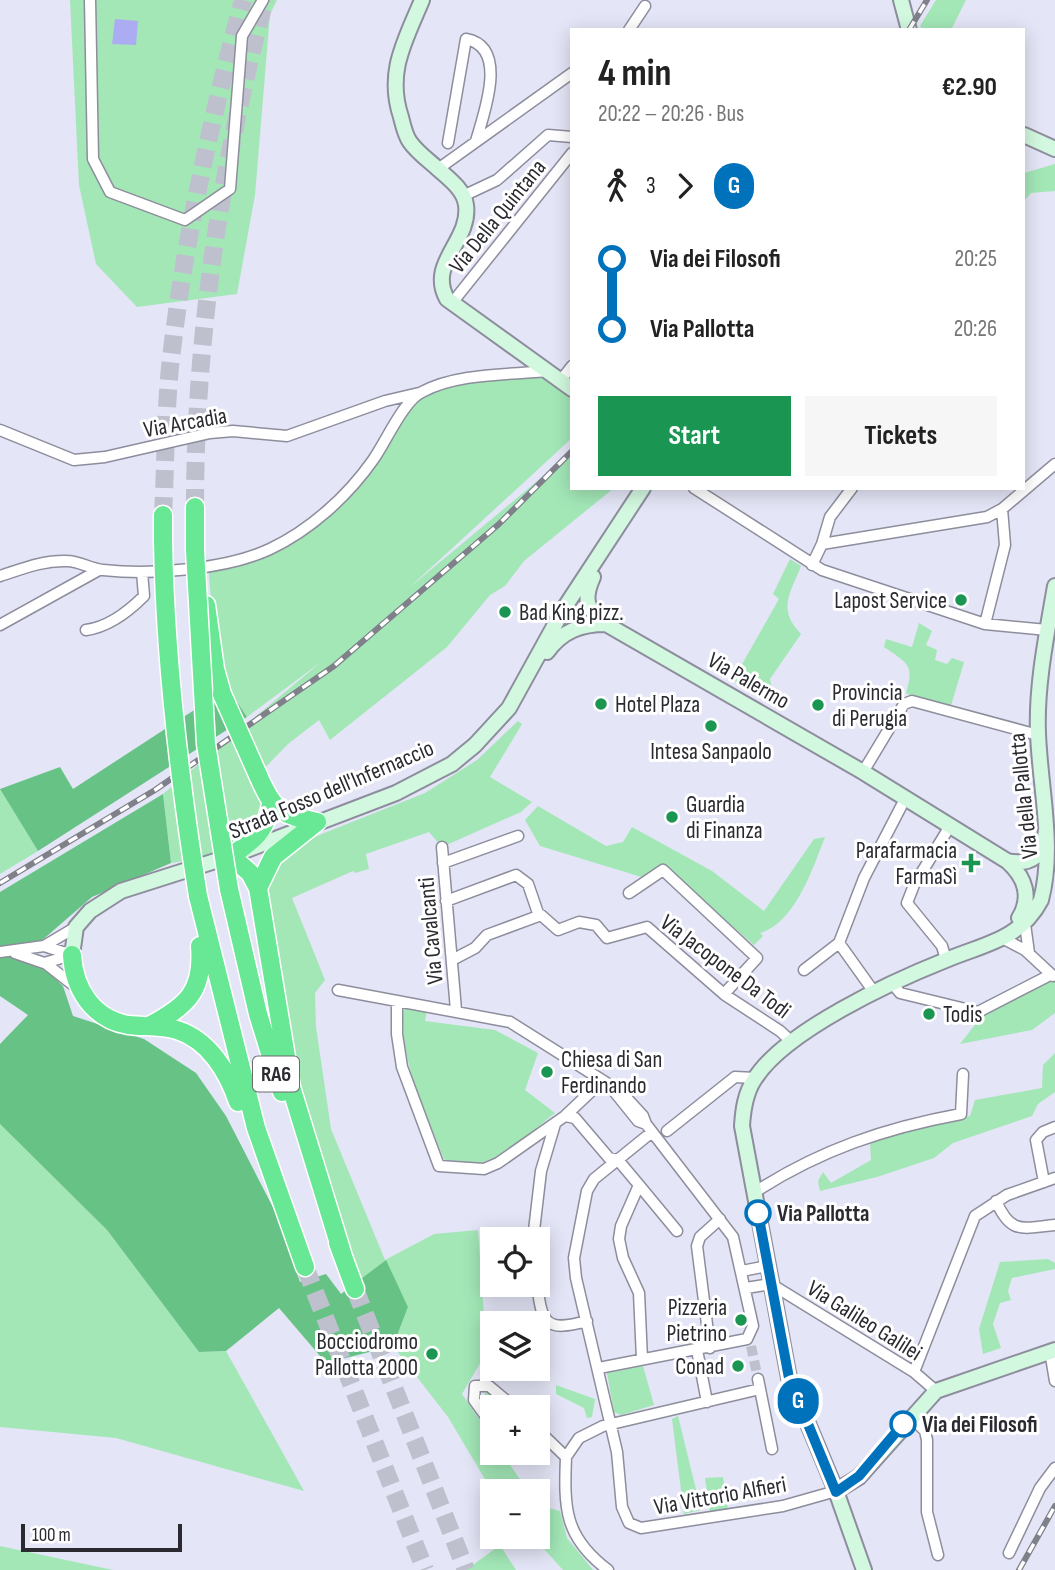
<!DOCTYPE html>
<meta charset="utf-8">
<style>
:root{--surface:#fff;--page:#f6f6f6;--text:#222;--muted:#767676;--accent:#1a9552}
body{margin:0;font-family:"Sofia Sans Condensed",sans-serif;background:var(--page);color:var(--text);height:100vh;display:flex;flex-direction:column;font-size:26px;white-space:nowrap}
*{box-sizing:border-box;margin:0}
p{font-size:23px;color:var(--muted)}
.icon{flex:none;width:38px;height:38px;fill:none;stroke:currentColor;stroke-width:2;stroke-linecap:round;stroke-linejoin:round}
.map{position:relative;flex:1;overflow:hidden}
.drawer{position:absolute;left:570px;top:28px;width:455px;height:462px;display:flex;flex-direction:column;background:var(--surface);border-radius:0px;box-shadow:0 4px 18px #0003}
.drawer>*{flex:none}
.badge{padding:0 14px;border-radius:23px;font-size:24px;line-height:46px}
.controls{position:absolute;left:480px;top:1227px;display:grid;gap:14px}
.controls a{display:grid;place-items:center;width:70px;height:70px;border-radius:0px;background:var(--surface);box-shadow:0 4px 18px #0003;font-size:35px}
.scale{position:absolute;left:21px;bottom:18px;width:161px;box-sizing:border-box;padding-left:7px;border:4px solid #2a2a30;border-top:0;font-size:19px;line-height:24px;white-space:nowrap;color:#2a2a30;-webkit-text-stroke:5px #fff;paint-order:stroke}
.map>.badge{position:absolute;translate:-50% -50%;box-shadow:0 0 0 4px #fff}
.legs{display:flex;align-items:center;gap:10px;height:77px;padding:0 28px;font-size:23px}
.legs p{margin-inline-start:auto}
.headline{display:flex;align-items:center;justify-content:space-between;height:119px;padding:0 28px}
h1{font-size:38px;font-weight:700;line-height:52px}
.button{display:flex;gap:14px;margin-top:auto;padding:14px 28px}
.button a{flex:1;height:80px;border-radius:0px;background:var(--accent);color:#fff;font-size:28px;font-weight:700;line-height:80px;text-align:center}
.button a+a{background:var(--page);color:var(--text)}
ul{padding:0 28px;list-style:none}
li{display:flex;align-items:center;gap:24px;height:70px;font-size:26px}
li i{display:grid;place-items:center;width:10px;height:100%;margin:0 9px;background:currentColor}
li i::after{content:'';width:18px;height:18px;margin:-9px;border:5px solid;border-radius:50%;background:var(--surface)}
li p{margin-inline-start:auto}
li:first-child i{background:linear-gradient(#0000 50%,currentColor 0)}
li:last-child i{background:linear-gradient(currentColor 50%,#0000 0)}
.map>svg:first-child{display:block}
</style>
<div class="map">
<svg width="1055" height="1570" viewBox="0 0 1055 1570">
<rect width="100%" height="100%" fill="#e4e5f6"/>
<path fill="#a3e7b7" d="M70,0h207l-7,14 -15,181 -18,99 -100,13 -41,-43 -17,-79z
M936,0h30l-15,30h-28l-3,-4z
M1055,164v27l-24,2 -7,8v-28z
M549,370l23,19v49l-163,150 163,-136v36h42l-90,73 -19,25 -15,9 -43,52 -117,93 -11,-20 -31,24 -35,36 10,25 -6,24 -47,28 -39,6 -8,-69 158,-132 -74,55 -19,-29 -15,-67 -5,-56 59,-15 69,-46 72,-98 30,-22z
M790,559l11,7c-11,28 -24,43 0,68l-31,45 4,20 -14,-6 -2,2 -25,-15 46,-81 -6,-5z
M919,623l13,8 -6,14 11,5 -2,10 12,4 5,-6 12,4 -14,47 -30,-8 -14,-8c9,-29 1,-30 -22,-46l2,-8 26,8z
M518,721l4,3 -32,53 42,25 -11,10 -79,35 -13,-15 -63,22 3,15 -14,4 -2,-2 -61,27 33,82 -10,13 1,34 15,102 54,131 49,-26 44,-4 7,100 7,13 -30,51 30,44v14l10,1 26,38h-36l-44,-74 -55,-71 15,-39 -23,-46 -25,19 -62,-176 -30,-190v-44l31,-27 126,-50 52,-33z
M0,789l38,62 -38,23z
M538,806l68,40 17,-4 9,-15 80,44 52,40 50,-72 11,-2c-12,31 -30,86 -65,96l3,3 -9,9 -90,-78 -16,12 -108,-33 -15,-26z
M1051,980l4,1v32l-23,17 -72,14 21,-27z
M404,1008l23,2 -2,11 70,9 43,23 -13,37 30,23c-31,24 -69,66 -111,46 -19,-49 -45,-97 -40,-151z
M1055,1053v39l-17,12 -6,12 -79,27 -19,15 -57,19 -57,14 -2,-10 5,-9 8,11 40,-23 -1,-17 44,-17 56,-10 5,-16 67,-12 1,-23z
M0,1124l107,106 92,122 27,-1 78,140 -188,-53 -116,-11z
M1048,1259l7,4v6l-43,9 -4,13 3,9 -11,3 -7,21 8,24 -18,6 -4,-25 21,-67z
M643,1366l11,39 -33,10 -7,-3 -7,-39z
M556,1385l39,14 -3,18 -5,1 -3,-10 -28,-14z
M487,1391l17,16h-12v9l-13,-15z
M678,1416l23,94 -17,4 -12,-95z
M723,1477l5,32 -18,3 -5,-34z
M537,1505l23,6 7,27 26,32h-30l-30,-33 4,-1z
M500,1545l16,25h-50z
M0,1546l113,24h-113z"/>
<path fill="#66c385" d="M228,688l19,29 -209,134 -38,-62 60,-22 13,22z
M163,794l8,69 -79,34 -52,45 -20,3 43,41 10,30 71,23 52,34 30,43 52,101 22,65 26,-8 15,20 45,-34 22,47 -15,39 -67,17 -47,-55 -53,43 -27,1 -92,-122 -107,-106v-80l28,-29 -28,-19v-104z"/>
<path fill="#acacf3" d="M115,19l23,2 -2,24 -24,-1z"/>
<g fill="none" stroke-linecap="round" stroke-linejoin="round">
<path stroke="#bfc0ce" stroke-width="10" stroke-dasharray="10 5" stroke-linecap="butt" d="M751,1346l7,33"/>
<path stroke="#bfc0ce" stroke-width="18" stroke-dasharray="18 9" stroke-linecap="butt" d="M195,507c0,-171 26,-342 70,-507
M163,515c3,-55 2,-111 9,-165 14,-118 40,-235 71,-350
M305,1267l120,303
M355,1289l111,281"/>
<g stroke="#8d8d9d" stroke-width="13">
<path id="street" d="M90,0l3,159 17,33 75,28 45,-31 12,-153 21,-36
M629,30l16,-24
M448,143l18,-104c43,8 18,74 10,102
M438,169l134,-96
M463,196l34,-16 51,-45 24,2
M452,303l120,-150
M561,380l11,-14
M0,430l74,30 31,-3 105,-24 23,-2 54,5 98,-35 34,-8
M694,488l128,82 163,54 62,6
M852,488l-22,29 -8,27 165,-27 15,-8 53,-45
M812,565l10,-21
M0,576c22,-7 43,-16 67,-15 12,0 24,8 36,9 48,5 122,0 167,-21 40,-19 77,-52 103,-89 13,-18 30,-59 49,-68 35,-19 86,-17 125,-21
M985,624l20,-79 -3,-36
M0,625l99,-55
M86,630c23,-3 42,-18 58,-34l-2,-24
M863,772l41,-68 8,-3 126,34
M442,847l14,163
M443,863l75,-27
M629,893l34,-23 94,88 -33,36
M446,901l70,-26 12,9 11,32
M1025,924l4,29
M1004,939l21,11 28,26
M44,946l28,9
M0,952l44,-6 32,-19
M15,953l29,10 28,-8
M452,960l23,-12 12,-13 54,-20 17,15 21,-8 17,3 11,13 40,-11 78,68 55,36 12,11
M946,960l-4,-14 -35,-43 7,-18 36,-59
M45,963l32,25
M804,970l35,-27
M892,983l8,10 78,19 72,-37
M338,990l172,32 111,70 22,24 3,8 87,113 20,89 -6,13
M874,992l-35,-49 25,-65 41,-79
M397,1001v33l5,33 37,99 45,3 14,-6 67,-47 10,2 34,40 9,2 21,25 -18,41 -2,13 4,19 16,35 3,66
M613,1090l25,31 8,3
M565,1116l37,-35
M667,1131l68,-54 20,1
M652,1132l-58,47 -7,12 -13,67 2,20 41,174 5,55 7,16 12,5 142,-22 53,-15
M1044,1182l-8,-42 7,-8 12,-5
M639,1185l38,46
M755,1192c65,-42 130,-64 206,-78l2,-40
M996,1201c15,34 26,27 59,24
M533,1239l8,-68 14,-47
M742,1271l25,-5
M537,1284c5,41 9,48 50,37
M746,1288l25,-4 143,88 22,19
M710,1348l-13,-102 3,-9 20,-18
M697,1350l10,52
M1050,1351l5,30
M599,1368l148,-29
M914,1372l61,-156 32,-21 48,-17
M758,1379l14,70
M911,1417l14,14 2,9v72l11,43
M492,1425l-18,-25 1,-14h14l25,21
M537,1429l29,28 13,-19 24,-12 157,-37
M566,1457c-2,51 -2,80 42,113
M1009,1553l31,-65 15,-20"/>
</g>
<g stroke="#8d8d9d" stroke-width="18">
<path id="secondary" d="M422,0c-17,41 -36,72 -21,117 2,8 4,18 9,25 7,10 18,18 27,26 11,10 27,21 29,37 5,36 -39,58 -19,94l125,90
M901,0l8,30
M1024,135l31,14
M593,577c-10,22 -7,33 13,47l257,148 144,89c18,16 25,36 12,57
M547,652c15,-21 34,-28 59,-28
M1007,861c25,5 37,-6 39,-31
M72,955l4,-28 14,-16 31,-20 110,-35 165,-63 56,-29 23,-19 34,-37 54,-98 80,-122
M836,1491l23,-14 77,-86 119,-41
M864,1570l-28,-79 -47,-113 -47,-252c1,-16 3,-32 12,-46 30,-49 139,-99 192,-120 38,-16 74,-20 95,-60 14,-53 -1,-111 -3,-167 -2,-48 9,-100 17,-147"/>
</g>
<g stroke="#fff" stroke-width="21">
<path id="highway" d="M195,507v43
M163,540v-25
M206,605l9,64 7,25
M258,775c15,35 21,39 59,47
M317,822l-44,35 -15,31 33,199 51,166
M258,888l-8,-15 -19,-17c21,-15 35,-24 40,-52
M229,889l29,125 24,78
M198,896l58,232 49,139
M72,955c2,34 21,64 56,70 16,2 33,0 49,5 32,10 51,42 61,72
M149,1026c38,-20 55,-35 51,-80
M338,1243l17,46"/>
</g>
<use href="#street" stroke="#fff" stroke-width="10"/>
<use href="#secondary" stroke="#d2f8df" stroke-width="14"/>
<use href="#highway" stroke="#68e795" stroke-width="18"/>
<g stroke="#80808b" stroke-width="6">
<path id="rail" d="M909,30l18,-30
M0,883l155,-93 179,-124 165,-142 73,-73
M1019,1570l36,-64"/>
</g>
<use href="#rail" stroke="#fff" stroke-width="3.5" stroke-dasharray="10" stroke-linecap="butt"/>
<g stroke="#fff" stroke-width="21" stroke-linecap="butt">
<path id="highway-bridge" d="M163,540c2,120 16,237 35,356
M195,550l11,194 23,145
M222,694l36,81"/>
</g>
<use href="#highway-bridge" stroke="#68e795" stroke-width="18"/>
</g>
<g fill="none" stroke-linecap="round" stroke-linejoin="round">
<g stroke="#fff" stroke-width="16">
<path id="line-1" d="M758,1213l31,165 47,114 23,-16 44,-52"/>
</g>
<use href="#line-1" stroke="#0072bc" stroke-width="10"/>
</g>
<g fill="#1a9552" stroke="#fff" stroke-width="2.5">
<circle cx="961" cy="600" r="7"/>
<circle cx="505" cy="612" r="7"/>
<circle cx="601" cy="704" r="7"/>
<circle cx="818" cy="705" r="7"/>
<circle cx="711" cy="726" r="7"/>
<circle cx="672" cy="817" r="7"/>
<path d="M967.5 852.5h7v7h7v7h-7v7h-7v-7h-7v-7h7z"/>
<circle cx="929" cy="1014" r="7"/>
<circle cx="547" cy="1072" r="7"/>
<circle cx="741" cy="1320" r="7"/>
<circle cx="432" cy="1354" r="7"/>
<circle cx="738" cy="1366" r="7"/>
</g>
<g fill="#fff" stroke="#0072bc" stroke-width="3.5">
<circle cx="758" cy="1213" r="12"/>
<circle cx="903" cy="1424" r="12"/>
</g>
<g text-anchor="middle" stroke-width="6" stroke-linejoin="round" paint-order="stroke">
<rect fill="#fff" stroke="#6a6a6e" stroke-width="2" x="253" y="1056.5" width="46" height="35" rx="5"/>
<g font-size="21" font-weight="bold" fill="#2a2a30">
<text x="276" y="1081">RA6</text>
</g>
<g font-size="23" fill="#2a2a30" stroke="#fff">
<text transform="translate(497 216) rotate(-51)" y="8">Via Della Quintana</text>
<text transform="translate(185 422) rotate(-10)" y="8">Via Arcadia</text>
<text transform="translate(749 680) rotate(30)" y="8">Via Palermo</text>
<text transform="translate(331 789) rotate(-23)" y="8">Strada Fosso dell'Infernaccio</text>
<text transform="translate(1023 796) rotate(-96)" y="8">Via della Pallotta</text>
<text transform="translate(430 931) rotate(-95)" y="8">Via Cavalcanti</text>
<text transform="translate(726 966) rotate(37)" y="8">Via Jacopone Da Todi</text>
<text transform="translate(865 1320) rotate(32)" y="8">Via Galileo Galilei</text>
<text transform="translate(720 1495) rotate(-10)" y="8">Via Vittorio Alfieri</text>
</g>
<g font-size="23" fill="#2a2a30" stroke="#fff" text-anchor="start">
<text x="947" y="608" text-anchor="end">Lapost Service</text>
<text x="519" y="620">Bad King pizz.</text>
<text x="832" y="700">Provincia<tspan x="832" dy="26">di Perugia</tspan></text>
<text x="615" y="712">Hotel Plaza</text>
<text x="711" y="759" text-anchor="middle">Intesa Sanpaolo</text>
<text x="686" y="812">Guardia<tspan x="686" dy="26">di Finanza</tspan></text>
<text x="957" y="858" text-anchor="end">Parafarmacia<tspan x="957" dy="26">FarmaSì</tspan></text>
<text x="943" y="1022">Todis</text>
<text x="561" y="1067">Chiesa di San<tspan x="561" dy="26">Ferdinando</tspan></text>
<text x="727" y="1315" text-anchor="end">Pizzeria<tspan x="727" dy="26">Pietrino</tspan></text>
<text x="418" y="1349" text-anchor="end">Bocciodromo<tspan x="418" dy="26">Pallotta 2000</tspan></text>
<text x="724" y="1374" text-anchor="end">Conad</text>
</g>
<g font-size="23" font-weight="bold" fill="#2a2a30" stroke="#fff" text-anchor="start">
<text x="777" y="1221">Via Pallotta</text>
<text x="922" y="1432">Via dei Filosofi</text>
</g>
</g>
</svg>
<div class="controls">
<a><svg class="icon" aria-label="locate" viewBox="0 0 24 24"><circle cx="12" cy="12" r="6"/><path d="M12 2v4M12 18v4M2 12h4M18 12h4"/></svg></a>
<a><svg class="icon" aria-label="layers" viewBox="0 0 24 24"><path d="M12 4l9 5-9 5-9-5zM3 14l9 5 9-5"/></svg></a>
<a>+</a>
<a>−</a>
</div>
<div class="scale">100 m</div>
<b class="badge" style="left:798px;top:1401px;background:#0072bc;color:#fff">G</b>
<section class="drawer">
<div class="headline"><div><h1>4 min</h1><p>20:22 – 20:26 · Bus</p></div><b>€2.90</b></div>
<div class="legs"><svg class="icon" aria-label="walk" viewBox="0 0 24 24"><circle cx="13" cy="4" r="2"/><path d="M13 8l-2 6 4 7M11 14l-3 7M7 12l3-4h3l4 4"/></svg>3<svg class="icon" aria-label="forward" viewBox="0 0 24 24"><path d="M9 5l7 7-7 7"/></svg><b class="badge" style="background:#0072bc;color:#fff">G</b></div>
<ul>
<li><i style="color:#0072bc"></i><b>Via dei Filosofi</b><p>20:25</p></li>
<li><i style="color:#0072bc"></i><b>Via Pallotta</b><p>20:26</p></li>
</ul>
<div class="button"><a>Start</a><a>Tickets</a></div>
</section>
</div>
